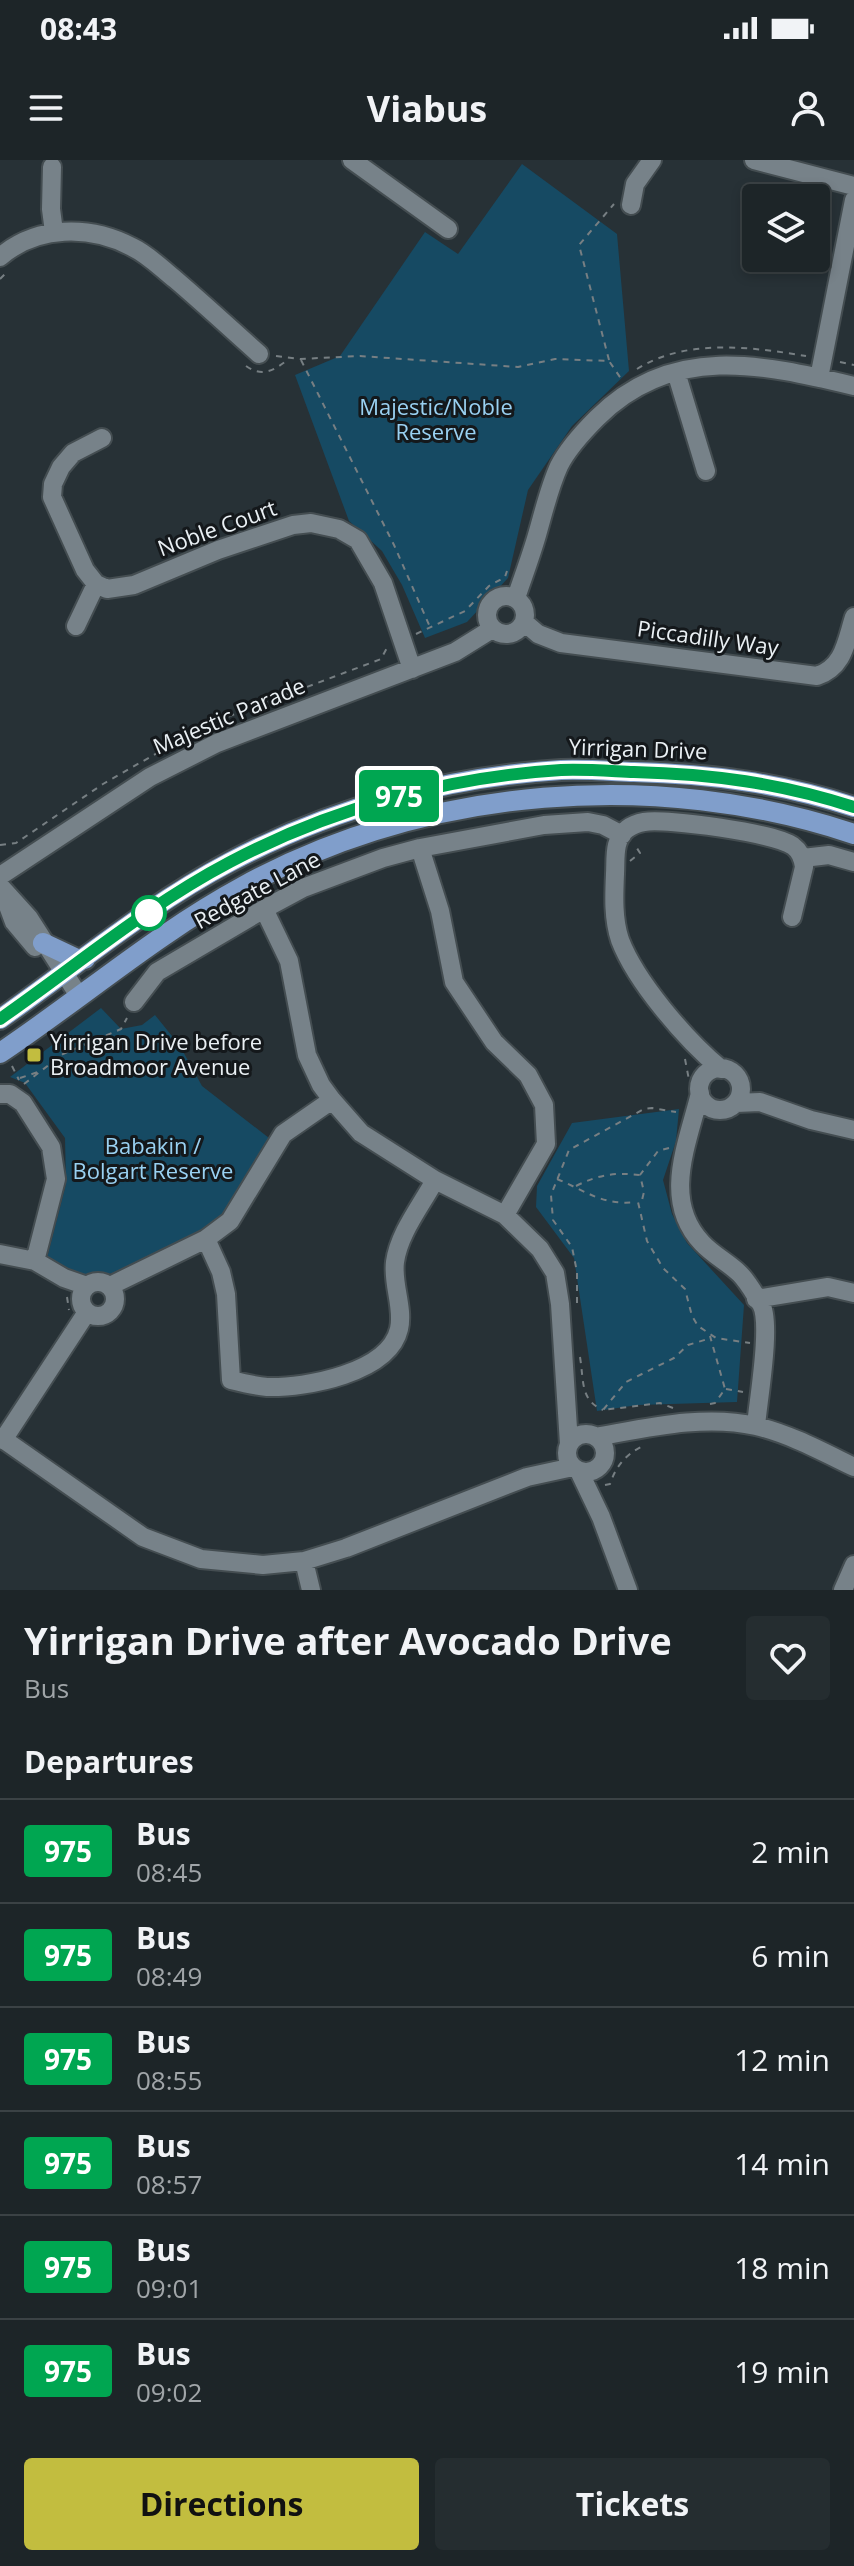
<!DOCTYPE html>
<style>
:root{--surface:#1d2528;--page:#252d30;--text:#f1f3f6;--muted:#a0a5a8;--line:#3b4245;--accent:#c2bd3f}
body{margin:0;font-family:"Open Sans",sans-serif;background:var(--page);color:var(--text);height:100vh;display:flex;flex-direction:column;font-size:30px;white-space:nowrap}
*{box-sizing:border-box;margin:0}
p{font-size:26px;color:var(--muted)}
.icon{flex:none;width:44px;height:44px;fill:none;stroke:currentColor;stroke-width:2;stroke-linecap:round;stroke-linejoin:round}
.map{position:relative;height:1430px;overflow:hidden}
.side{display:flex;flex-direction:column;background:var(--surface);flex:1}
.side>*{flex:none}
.badge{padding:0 16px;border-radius:6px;font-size:28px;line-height:52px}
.controls{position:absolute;left:742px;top:24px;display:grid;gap:16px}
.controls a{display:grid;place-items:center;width:88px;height:88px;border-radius:8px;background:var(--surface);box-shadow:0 4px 12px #0003,0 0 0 2px var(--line);font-size:40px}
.map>.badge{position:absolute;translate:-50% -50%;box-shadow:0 0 0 4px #fff}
h2{padding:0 24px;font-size:30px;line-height:72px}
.round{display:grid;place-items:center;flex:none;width:84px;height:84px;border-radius:8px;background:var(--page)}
.head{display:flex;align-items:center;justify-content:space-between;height:136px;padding:0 24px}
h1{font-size:38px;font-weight:700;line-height:60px}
.primary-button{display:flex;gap:16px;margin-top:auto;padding:16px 24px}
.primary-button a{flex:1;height:92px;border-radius:8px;background:var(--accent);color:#111;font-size:32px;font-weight:700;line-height:92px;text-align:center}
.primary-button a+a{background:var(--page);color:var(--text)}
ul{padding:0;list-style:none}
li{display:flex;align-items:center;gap:24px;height:104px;padding:0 24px;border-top:2px solid var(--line)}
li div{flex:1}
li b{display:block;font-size:30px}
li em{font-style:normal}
li .badge{min-width:88px;font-weight:700;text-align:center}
.status{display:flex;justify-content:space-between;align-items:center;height:56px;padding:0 40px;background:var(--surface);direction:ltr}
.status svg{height:22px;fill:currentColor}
header{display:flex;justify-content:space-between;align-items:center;height:104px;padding:0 24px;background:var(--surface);font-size:36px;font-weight:700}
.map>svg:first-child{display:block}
</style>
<div class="status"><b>08:43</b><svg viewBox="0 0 49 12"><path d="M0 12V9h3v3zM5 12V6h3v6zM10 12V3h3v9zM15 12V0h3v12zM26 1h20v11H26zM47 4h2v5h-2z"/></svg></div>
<header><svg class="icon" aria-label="menu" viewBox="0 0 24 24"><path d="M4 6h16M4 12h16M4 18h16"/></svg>Viabus<svg class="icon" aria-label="person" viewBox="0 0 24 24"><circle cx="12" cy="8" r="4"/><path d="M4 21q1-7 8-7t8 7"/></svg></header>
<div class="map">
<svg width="854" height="1430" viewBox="0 0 854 1430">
<rect width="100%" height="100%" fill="#273136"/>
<path fill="#164a63" d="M522,4l95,70 12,137 -57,55 -44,64 -20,88 -41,44 -42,16 -23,-53 -20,-34 -33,-30 -54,-146 45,-19 85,-124 33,22z
M101,848l20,21 21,-4 13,-10 25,31 22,40 67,52 -48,80 -23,17 -85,38c-31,9 -40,0 -66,-15l19,-74 -1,-46 -40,-55 -15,-6z
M679,949l-3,32 -13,39 9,34 15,29 57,62 -7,97 -99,3 -41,6 -23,-153 -38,-51 1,-21 35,-63z"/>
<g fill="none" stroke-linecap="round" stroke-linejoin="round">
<g stroke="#444d51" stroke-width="22">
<path id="minor" d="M352,0l96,69
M754,0l100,26
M52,7l-1,42 3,23
M631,45l4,-21 17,-24
M0,97c37,-32 90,-32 132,-10 17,8 30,22 44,33 28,24 55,49 83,74
M676,212l30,99
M819,218l35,-178
M102,278l-29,15 -12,14 -8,17 -1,13 33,73 11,14 11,5 27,-4 84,-35 75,-25 18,-2 28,6 19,11 25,43 29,86
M487 455a19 19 0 1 1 38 0a19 19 0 1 1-38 0Z
M516,438c7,-21 15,-42 21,-63 7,-24 12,-47 22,-69 9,-18 24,-34 38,-48 75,-75 165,-54 257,-32
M524,462l14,12 23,9 256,33c27,-9 29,-34 37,-59
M76,466l20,-42
M420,688l20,63 14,71 40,60 34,33 16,30 2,39 -41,71
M803,698l26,-3 25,7
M0,716l150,-99 67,-34 238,-91 37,-23
M0,726l29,32 50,78
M5,738l9,24 21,25
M264,749l25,52 18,94 14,30 11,15 29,33 74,47 70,35 35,34 15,24 5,31 9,140
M134,842l23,-30 107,-63 39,-21 80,-30 37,-10 124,-23 44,-3 15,3 19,10
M699 929a21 21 0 1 1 42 0a21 21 0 1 1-42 0Z
M721,909c-35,-29 -85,-87 -101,-129 -7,-21 -6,-44 -5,-66 1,-16 -2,-34 12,-45 4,-3 11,-6 17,-7 22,-4 132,11 149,24 7,5 10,13 11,21l-12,50
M700,933c-12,50 -39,107 2,150 11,12 27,20 38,31 8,8 15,21 21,30 11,19 -3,97 -5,122
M0,934h10l13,9 28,44 5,32 -21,82
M736,943l24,-1 51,18 43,10
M206,1079l15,33 5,22 5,86c12,3 25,6 36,7 39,1 122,-14 132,-58 5,-21 -7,-45 -4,-67 4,-29 26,-56 40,-82
M0,1094l35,7 29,17 23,8
M81 1139a17 17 0 1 1 34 0a17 17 0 1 1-34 0Z
M110,1126l96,-47 24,-18 53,-87 49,-34
M756,1139l72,-12 26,6
M567 1293a19 19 0 1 1 38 0a19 19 0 1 1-38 0Z
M0,1277l143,100 58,22 62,6 41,-4 42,-13 181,-71 46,-10
M596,1277c51,-9 108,-23 160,-11 34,8 67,26 98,41
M3,1280l84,-128
M579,1311l22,46 27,73
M304,1401l7,29
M843,1430l11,-25"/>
</g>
<g stroke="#444d51" stroke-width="24">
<path id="major" d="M43,783l36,17 6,-1
M0,859c76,-53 148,-114 230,-157 102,-54 216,-85 331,-92 24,-1 49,1 73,2 76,2 147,11 220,35
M0,893c82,-55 157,-120 244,-167 183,-100 413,-118 610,-52"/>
</g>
<path stroke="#777f83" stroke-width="2" stroke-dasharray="6 6" stroke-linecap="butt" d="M0,119l8,-8
M276,196l24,3 60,-3 158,11 37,-8 54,2 13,19
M301,200l93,185 36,82
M609,200l-30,-115 35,-41
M840,202l14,3
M246,206c17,12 28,4 43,-7
M637,209c49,-31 115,-22 169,-13
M416,474l49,-23 24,-25 16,-9 2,-6
M0,685l16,-2 87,-59 103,-59 175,-66 7,-13
M630,701l10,-8 -5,-8
M685,899l4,21
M12,906l7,14
M20,918l21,-7
M24,924l39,-30 58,-25 6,-11
M669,988l-11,3 -18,24 4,17 -2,8 -4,2 9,39 16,27 22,21 7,27 6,10 18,12 34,5
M557,1019c29,12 46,27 79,23
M576,1026c22,-11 38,-14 63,-11
M67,1137l2,13
M577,1143v-31l-5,-25 -19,-27 -2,-25 18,-45 75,-41 8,-1 24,4
M580,1197c4,24 0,43 23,53
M726,1229l17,3
M710,1244l5,-1 10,-14 -15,-53
M673,1248l-13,-5 -57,7 23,-28 48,-24 14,-13 23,-7
M605,1325l5,-1c6,-18 16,-30 33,-38"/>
<use href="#minor" stroke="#778289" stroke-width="18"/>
<use href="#major" stroke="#809ecb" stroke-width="20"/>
</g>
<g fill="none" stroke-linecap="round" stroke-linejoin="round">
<g stroke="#fff" stroke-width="18">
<path id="line" d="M0,859c76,-53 148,-114 230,-157 102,-54 217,-85 331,-92 24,-1 49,1 73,2 78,2 146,11 220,35"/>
</g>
<use href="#line" stroke="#00a651" stroke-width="12"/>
</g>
<circle fill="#fff" stroke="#00a651" stroke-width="4" cx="149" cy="753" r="16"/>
<rect fill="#c2bd3f" stroke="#14181b" stroke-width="3" x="26" y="887" width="16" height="16" rx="4"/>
<g text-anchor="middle" stroke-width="6" stroke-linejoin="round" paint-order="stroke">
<g font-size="22" fill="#99d1f2" stroke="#14181b">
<text x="436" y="255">Majestic/Noble<tspan x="436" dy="25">Reserve</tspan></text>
<text x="153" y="994">Babakin /<tspan x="153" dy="25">Bolgart Reserve</tspan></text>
</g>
<g font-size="22" fill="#eaf0f4" stroke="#14181b">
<text transform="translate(217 368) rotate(-20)" y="8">Noble Court</text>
<text transform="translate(708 478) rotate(8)" y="8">Piccadilly Way</text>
<text transform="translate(229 556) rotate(-23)" y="8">Majestic Parade</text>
<text transform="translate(638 589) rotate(2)" y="8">Yirrigan Drive</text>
<text transform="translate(257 730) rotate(-28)" y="8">Redgate Lane</text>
</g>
<g font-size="22" fill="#eaf0f4" stroke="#14181b" text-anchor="start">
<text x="50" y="890">Yirrigan Drive before<tspan x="50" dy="25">Broadmoor Avenue</tspan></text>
</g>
</g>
</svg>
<div class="controls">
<a><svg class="icon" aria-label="layers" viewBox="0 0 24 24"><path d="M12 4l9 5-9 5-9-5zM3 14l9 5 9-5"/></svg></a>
</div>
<b class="badge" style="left:399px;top:636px;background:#00a651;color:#fff">975</b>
</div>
<section class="side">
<div class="head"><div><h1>Yirrigan Drive after Avocado Drive</h1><p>Bus</p></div><a class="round"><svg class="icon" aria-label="heart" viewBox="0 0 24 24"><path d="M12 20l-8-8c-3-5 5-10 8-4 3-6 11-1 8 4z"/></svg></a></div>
<h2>Departures</h2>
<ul>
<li><span class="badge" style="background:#00a651;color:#fff">975</span><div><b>Bus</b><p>08:45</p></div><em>2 min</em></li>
<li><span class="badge" style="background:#00a651;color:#fff">975</span><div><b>Bus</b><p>08:49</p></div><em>6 min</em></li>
<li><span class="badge" style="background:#00a651;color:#fff">975</span><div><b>Bus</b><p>08:55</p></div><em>12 min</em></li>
<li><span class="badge" style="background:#00a651;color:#fff">975</span><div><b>Bus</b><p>08:57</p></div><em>14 min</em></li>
<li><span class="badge" style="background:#00a651;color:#fff">975</span><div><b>Bus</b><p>09:01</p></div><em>18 min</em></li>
<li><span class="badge" style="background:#00a651;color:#fff">975</span><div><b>Bus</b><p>09:02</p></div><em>19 min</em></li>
</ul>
<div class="primary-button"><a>Directions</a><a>Tickets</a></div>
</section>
